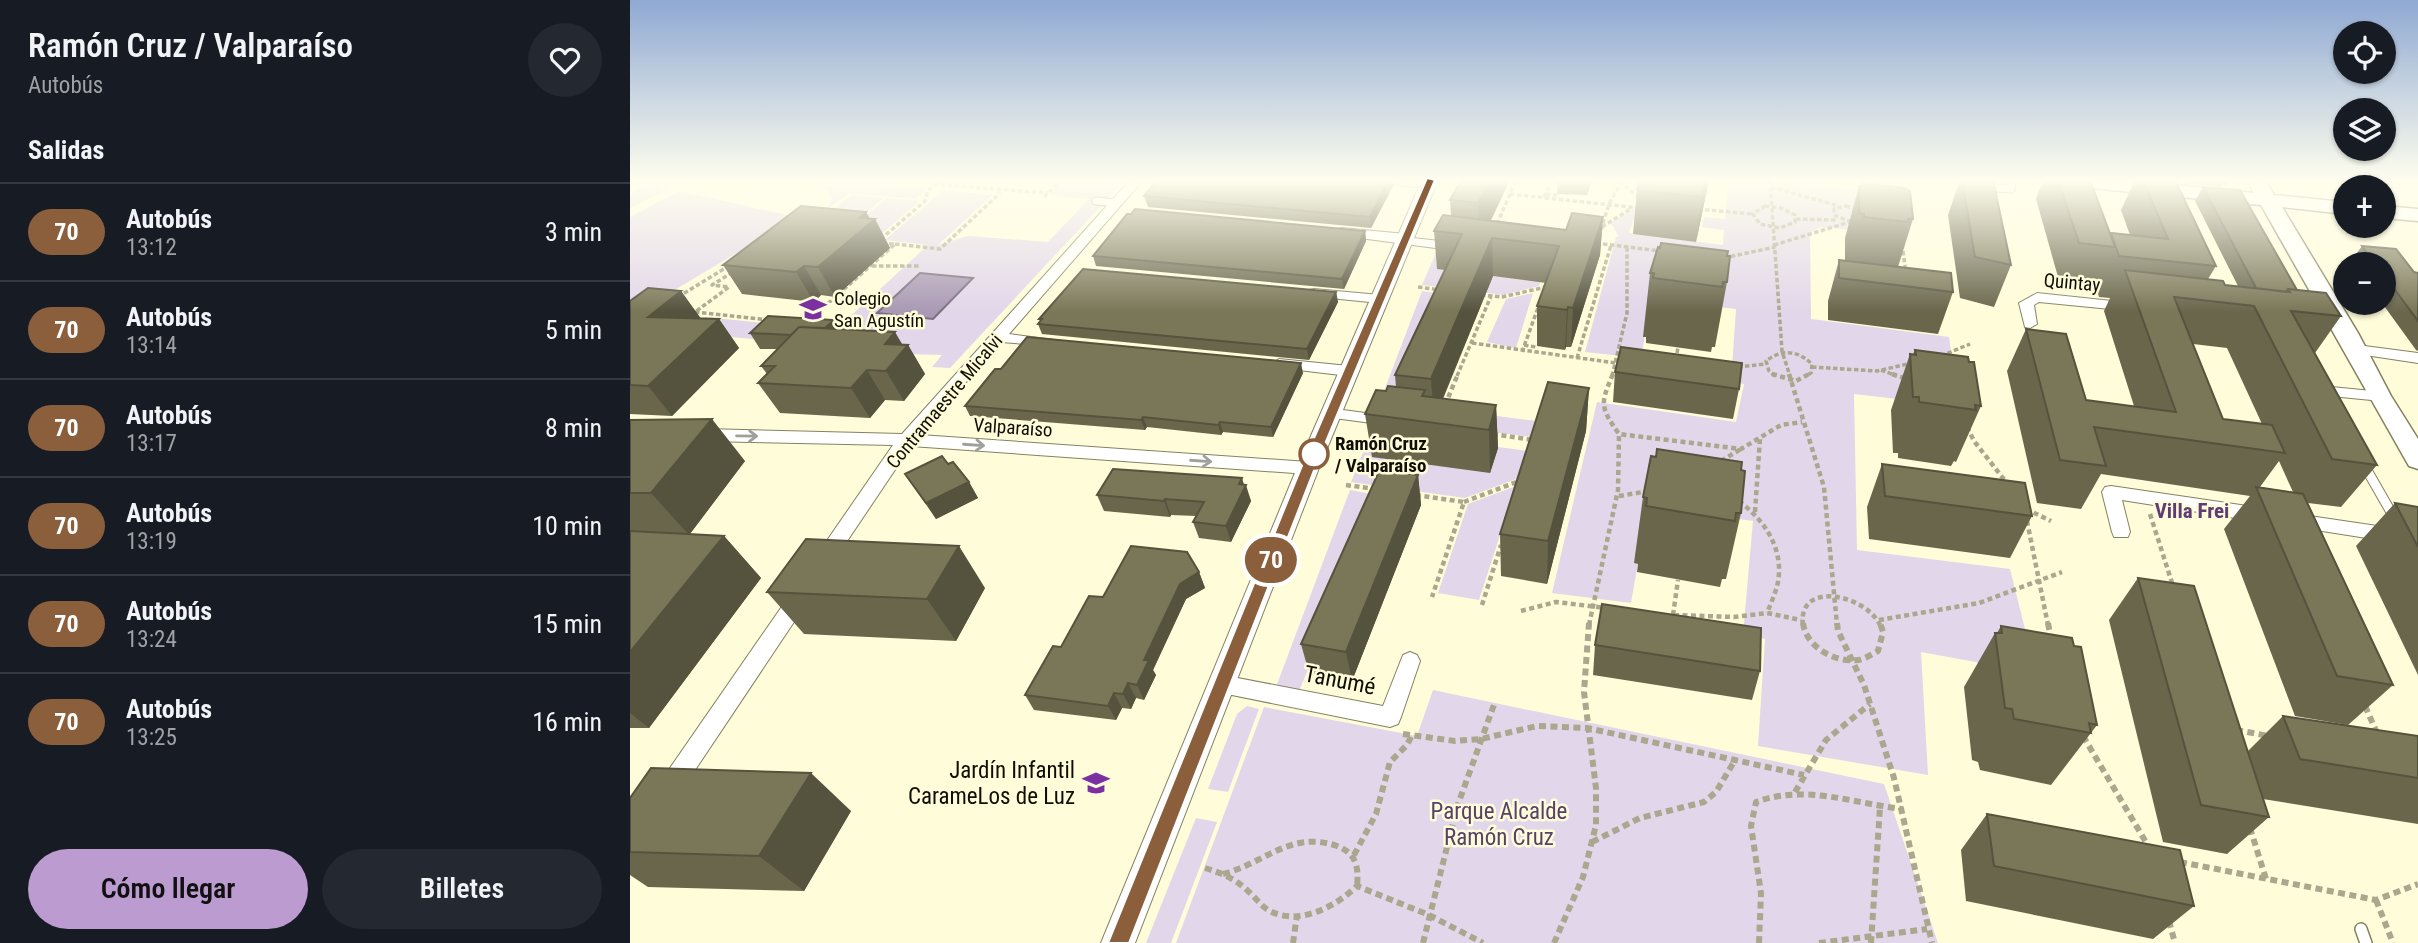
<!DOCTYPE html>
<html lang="es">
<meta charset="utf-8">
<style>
:root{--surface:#171b24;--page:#242831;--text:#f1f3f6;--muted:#9ea1a6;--line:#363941;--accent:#bc9bd0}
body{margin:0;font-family:"Roboto Condensed",sans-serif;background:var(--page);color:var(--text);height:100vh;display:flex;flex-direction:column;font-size:26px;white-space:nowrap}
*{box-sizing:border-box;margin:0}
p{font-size:23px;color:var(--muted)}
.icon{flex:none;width:38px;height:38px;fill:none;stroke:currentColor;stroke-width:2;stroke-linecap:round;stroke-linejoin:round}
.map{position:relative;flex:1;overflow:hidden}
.side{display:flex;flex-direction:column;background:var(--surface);width:630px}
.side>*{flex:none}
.badge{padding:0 14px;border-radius:23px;font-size:24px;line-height:46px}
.buttons{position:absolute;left:1703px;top:21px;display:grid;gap:14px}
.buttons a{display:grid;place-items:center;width:63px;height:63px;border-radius:50%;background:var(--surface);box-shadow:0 2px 5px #0004;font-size:35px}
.map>.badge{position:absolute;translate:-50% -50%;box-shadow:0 0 0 4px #fff}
h2{padding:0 28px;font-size:26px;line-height:63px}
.round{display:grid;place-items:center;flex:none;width:74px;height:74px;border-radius:37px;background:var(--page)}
.summary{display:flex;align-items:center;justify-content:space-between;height:119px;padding:0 28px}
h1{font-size:33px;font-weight:600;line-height:52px}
.action{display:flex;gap:14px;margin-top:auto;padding:14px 28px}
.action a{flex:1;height:80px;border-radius:42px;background:var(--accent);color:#111;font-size:28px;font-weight:600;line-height:80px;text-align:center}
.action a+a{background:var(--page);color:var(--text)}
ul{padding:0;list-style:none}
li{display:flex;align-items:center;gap:21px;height:98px;padding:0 28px;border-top:2px solid var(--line)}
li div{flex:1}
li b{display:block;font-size:26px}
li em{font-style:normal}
li .badge{min-width:77px;font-weight:700;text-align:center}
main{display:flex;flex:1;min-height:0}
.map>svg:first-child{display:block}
</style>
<main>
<section class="side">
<div class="summary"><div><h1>Ramón Cruz / Valparaíso</h1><p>Autobús</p></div><a class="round"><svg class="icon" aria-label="heart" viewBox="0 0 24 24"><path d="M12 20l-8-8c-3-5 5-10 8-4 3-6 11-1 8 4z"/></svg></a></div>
<h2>Salidas</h2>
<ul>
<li><span class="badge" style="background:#8b5e3c;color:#fff">70</span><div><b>Autobús</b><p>13:12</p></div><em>3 min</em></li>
<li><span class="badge" style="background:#8b5e3c;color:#fff">70</span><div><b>Autobús</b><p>13:14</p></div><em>5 min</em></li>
<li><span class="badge" style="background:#8b5e3c;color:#fff">70</span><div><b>Autobús</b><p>13:17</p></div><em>8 min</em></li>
<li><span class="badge" style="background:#8b5e3c;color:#fff">70</span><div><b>Autobús</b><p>13:19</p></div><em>10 min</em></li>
<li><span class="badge" style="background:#8b5e3c;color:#fff">70</span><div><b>Autobús</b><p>13:24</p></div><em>15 min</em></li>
<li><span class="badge" style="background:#8b5e3c;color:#fff">70</span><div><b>Autobús</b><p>13:25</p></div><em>16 min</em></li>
</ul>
<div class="action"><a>Cómo llegar</a><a>Billetes</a></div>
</section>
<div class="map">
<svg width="1788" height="943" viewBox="0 0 1788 943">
<rect width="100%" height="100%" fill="#fffcd9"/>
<path fill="#e2d6ea" d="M27,180h27l-54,28v-14z
M174,180l123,8 -12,11 -66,-6 -23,17 6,-10 -4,-9z
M434,180h61l-175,188 -18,-1 10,-12 -114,-3 3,-18 97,-89 -43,-5 58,-50 49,5 -54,50 30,-9 80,6 41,-43 -40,-4z
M1099,180h71v4l89,9v-13h4l7,54 -79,-7 -11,5 1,87 138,18 9,69 -104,-12 3,156 153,19 26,104 -115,-21 7,123 -170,-29 7,-107 -22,-5 10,-113 -105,-15 -17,97 -79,-10 45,-191 139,20 8,-38 -13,-2 5,-73 -85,-9 -10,58 -56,-6 31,-115h3l-8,-14 22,-14 67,8 -2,9 -64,-7 -5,14 94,12 1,-15 -22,-3 2,-10 21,2z
M49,191l117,26 -166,100v-100z
M222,195l32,3 -42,34 -34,-3z
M257,198l33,3 -41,35 -34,-3z
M808,248l109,16 -8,22 -36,9 -81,-10z
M792,291l31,4 -53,115 -22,-3z
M903,293l-17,55 -29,-6 19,-43z
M75,317l78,8 -18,15 -79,-7z
M867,416l40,5 -5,16 -40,-5z
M742,430l155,21 -8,27 -54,20 -114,-16z
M886,486l-37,114 -41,-7 30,-89z
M720,490l32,6 -83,195 -23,-4z
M803,690l451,94 54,159h-762l88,-236 153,29z
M617,706l12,3 -31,83 -20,-3 29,-75z
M566,818l21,4 -46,121h-25z"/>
<path fill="#a999b4" stroke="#7b6f7f" stroke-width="2" d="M290,273l53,5 -40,41 -56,-6z"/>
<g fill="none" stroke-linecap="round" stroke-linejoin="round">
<g stroke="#858263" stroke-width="9">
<path id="service-far2" d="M1353,187l28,2 1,-9
M466,201l19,2"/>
</g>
<g stroke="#858263" stroke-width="11">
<path id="service-far1" d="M1696,391l51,5
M701,413l45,6
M1734,465l31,54"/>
</g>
<g stroke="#858263" stroke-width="14">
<path id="service" d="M1731,929l5,14"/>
</g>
<g stroke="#858263" stroke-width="2">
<path id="minor" d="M500,180h13l-134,154 45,6 3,3 -3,3 -53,-4 -81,93 388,27 6,2 3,4 -3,4 -6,2 -397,-28 -80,119 -7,2 -7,-2 -3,-5 3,-5 76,-110 -190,-4 -8,-6 8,-6 199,5z
M756,180h46l3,3c-10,7 -39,4 -49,-3z
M712,228l64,6 7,4 45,5 7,4 -7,4 -121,-16v-6z
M684,289l66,6 7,4 -7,4 -71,-7v-6z
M1407,293l94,10 7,4 -7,4 -92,-9 -5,3 3,19 -7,4 -5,-1 -6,-24z
M1727,345l61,8v10l-66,-10 -3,-3 3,-3z
M649,359l70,7 8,5 -8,5 -76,-9 -2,-3z
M1481,486l150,22 6,2 3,5 -3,5 -6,2 -139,-22 8,32 -2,5h-14l-2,-5 -10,-40 3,-5z
M1666,514l122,18v14l-128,-20 -3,-5 3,-5z
M171,587l7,2 3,6 -3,6 -131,196 -8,3 -8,-3 -4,-8 4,-8 133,-192z
M780,652l7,3 3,6 -19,56 -3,7 -8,3 -168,-34 -8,-3 -3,-6 3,-6 8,-3 161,31 20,-51z"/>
</g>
<g stroke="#858263" stroke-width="2">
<path id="tertiary" d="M792,180h16l-119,288 -184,475h-34l196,-475z"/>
</g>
<g stroke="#858263" stroke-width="3">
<path id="secondary" d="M1432,180h65l127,13 -7,-13h18l9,15 71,7v12l-63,-7 76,126 33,63 27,43v30l-9,-3 -148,-261 -190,-19z
M1754,206l34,3v12l-34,-3z"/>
</g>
<path stroke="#a9a78d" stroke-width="3.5" stroke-dasharray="4.5 2.5" stroke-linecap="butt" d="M1140,180l12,171 8,25
M989,182l20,15
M304,184l114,9
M1141,187l68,19
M880,194l129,14
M916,194l11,1
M414,197l17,-17
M914,197l8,-17
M1135,206l16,2 14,7v7l-15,6 -20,-4 -7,-10z
M1216,206l14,4 3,8 -14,3 -15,-6v-6z
M1068,209l55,5
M1166,219l41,1
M867,224l19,-44
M972,227l30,-19
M971,230l8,-26 13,-24
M966,243l64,8
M265,244l45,5 60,-56
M1272,244l4,29
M1144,245l79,-24
M1094,258l51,-11
M242,266h48
M788,287l23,3
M851,295l21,2 44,-10
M48,297l49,-30
M65,312l74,8
M61,315l38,-28 -17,-2 21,-13
M177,322l88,-78 -12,-1 -1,-5 43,-37 3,-11 8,-6
M842,343l144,20
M894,345l12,2
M892,352l17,-47
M1311,356l29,-12
M947,358l34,-113
M1046,360l2,-13
M1108,367l28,-3
M1182,367l65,4 35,-8
M1251,370l16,6
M827,376l34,-80
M982,376l15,-63v-66
M1145,376l-6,-5 -3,-10c16,-12 31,-11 46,3l-1,9 -5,3"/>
<path stroke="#a9a78d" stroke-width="4.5" stroke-dasharray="5 3.5" stroke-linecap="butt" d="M983,374c-13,30 -13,33 6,60l122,15 40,-24 21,-3
M1142,374l24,7 13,-7
M1159,374l35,113 13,138
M1262,374l15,5
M815,405l13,-31
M1337,427l7,14 32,41
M863,434l40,6
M1091,461l20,-12
M716,485l30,4
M786,495l48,7 -32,95
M989,496l30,-5
M1109,501c25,19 45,47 39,81 -2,10 -7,21 -11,31
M834,502l55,-21
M1396,509l25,12
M1125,512l5,-74
M1520,514l23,72
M1397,521l21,104
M852,605l19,-60
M891,611l35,-9 50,6
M1043,615l5,-35
M1044,615l60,2 33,-4 34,7
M1249,620l100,-17 83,-31
M959,625l29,-135 1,-56
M1173,625c-6,-44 61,-32 77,0"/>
<path stroke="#a9a78d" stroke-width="6" stroke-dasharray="7 4.5" stroke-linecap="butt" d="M1173,623c3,24 32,40 55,37 7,-1 14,-6 20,-9l5,-19 -3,-9
M1207,623l1,8 26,54 30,93 38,165
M1418,623l3,16
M1735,706l12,27
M1606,730l33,6
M773,734l52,7 26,-2 56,-13 50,2 217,47
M1453,736l67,113
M1165,792l31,-52 44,-36
M1620,828l16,51
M962,842l48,-24 64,-16 12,-10 19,-32
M724,855l22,-41 14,-52 17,-17 5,-10
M1550,862l196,38 42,-16
M575,868c16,5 31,11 43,23 7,6 12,14 20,19 30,17 67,-3 89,-24l72,29 54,28
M593,874c42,-11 68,-44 114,-28 19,7 22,21 20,40
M1746,900l17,43
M1539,921l6,22
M663,943l4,-28
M793,943l34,-136 38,-105
M924,943l29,-66 13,-52v-37l-12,-96 5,-69
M1129,943l2,-50 -10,-67 5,-24c49,-18 96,1 146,7
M1189,943l108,-14
M1241,943l9,-136"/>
<use href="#service-far2" stroke="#fff" stroke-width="7"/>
<use href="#service-far1" stroke="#fff" stroke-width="9"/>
<use href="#service" stroke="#fff" stroke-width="11"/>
<use href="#minor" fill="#fff" fill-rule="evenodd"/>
<use href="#tertiary" fill="#fff" fill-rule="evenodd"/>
<use href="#secondary" fill="#fff" fill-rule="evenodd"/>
</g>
<path fill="#69664c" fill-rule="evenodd" d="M527,180h235l1,6 -22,42 -223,-21 -4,-11z
M880,180l-19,40 75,10 37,-13 -3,38 -29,92h-5l-1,3 -28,-4v-40l9,-23 -53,-7 -50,123 53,6 2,43 -8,25 -118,-16 -7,-43 21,-23 10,-4 -1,-12 50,-105 -8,-1 -3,-38 17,-15 -1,-16z
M928,180h34l-5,15 -30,-1z
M1079,180l-13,62 -63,-8 4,-44z
M1330,180h33l18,85 -17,42 -34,-9 -12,-83z
M1413,180h47l20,55 1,-2 19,2 -9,-25 14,-30h40l41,86 -8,13 17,6 13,1 -43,-85 8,-14 94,103 44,26 -26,37 62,112 -36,42 -33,-4 85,182 -45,40 -53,-9 -71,-187 26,-33 -149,-22 -20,35 -44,-6 -30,-132 19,-42 60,71 48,6 -30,-95 6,-13 -11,-1 -3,-11 -1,2 -35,-4 -24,-85zM1563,344l34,4 35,76 -39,-5zM1649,461l14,31 -33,-5z
M1554,180h46l-3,5 -5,-1 -1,3 -35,-4z
M1233,183l50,36 -15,48 55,25 -15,42 -110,-14v-19l11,-41 6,1v-23l14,-52h3z
M236,212l4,7h5l15,29 -55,49 -14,-2 -7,7 -72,-8 -19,-29z
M735,231l1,10 -22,48 -248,-23 -3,-10z
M1732,246l52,26 4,1v78l-2,-1 -34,-47h2v-39h-30l-3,-3z
M1097,256v26l-12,65h-3l-1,5 -65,-9v-6h-3l7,-64z
M51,291l19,27 19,1 20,29 -67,68 -42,-2v-113z
M706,292l2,10 -29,58 -267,-26 -4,-10 2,-3 -1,-2z
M204,320l6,9 62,15 6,1 17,29 -21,27 -19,-1 -15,18 -90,-5 -22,-30 9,-9 -6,-8 16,-17h-17l-10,-16z
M1285,350l66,56 -25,56 -2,-1 -3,5 -53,-8v-5h-5l-2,-43 19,-56h3z
M985,372l124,17 -6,30 -120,-17z
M673,373l-30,64 -50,-5 -2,3 -74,-8 -2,3 -175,-14 -5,-10z
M959,388l-3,43 -39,153 -46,-8 -1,-42z
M0,420l115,41 -55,73 34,2 37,42 -112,150h-19z
M1252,464l150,52 -22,42 -141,-19 -2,-32z
M1111,470v43l-15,66h-4l-2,8 -83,-15 1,-8 -4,-1 9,-66z
M275,474l64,8 9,16 -42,21z
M788,475l3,30 -69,176 -43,-8 -8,-29z
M614,485l7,16 -20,41 -32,-4 -6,-16 3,-6 -25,-1 -1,2 -66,-6 -7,-16z
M1765,503l23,4v168l-62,-129z
M569,572l6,16 -19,11 -33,71 3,5 -12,25 -8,-2 -5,11 -9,-1 -6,12 -82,-10 -9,-15 36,-48z
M1508,578l110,173 35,-35 135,62v46l-155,-25 6,18 -42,37 -64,-12 -54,-222z
M355,588l-29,53 -152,-7 -37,-42z
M1371,626l73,20 23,79 -46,60 -71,-15 -2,-8 -6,-2 -8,-73 31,-54h2z
M965,645l165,26 -8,29 -159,-25z
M0,798l221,13 -47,80 -156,-4 -18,-12z
M1357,814l207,92 -41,33 -187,-38 -5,-51z"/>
<path fill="#55533e" d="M759,180h3l1,6 -22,42 -1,-11z
M860,180h20l-30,63 -2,-40z
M958,180h4l-5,15z
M1076,180h3l-13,62 6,-45z
M236,212l6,10 3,-3 15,29 -55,49 -17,-30 42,-49z
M973,217l-3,38 -29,92 2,-39z
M735,231l1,10 -22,48 -2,-10z
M862,238l1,38 -59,143 -3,-40z
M174,266l17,29 -7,7 -18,-30z
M51,291l21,29 -54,-3z
M706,292l2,10 -29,58 -2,-11z
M938,307l-2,40 -1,3 2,-40z
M89,319l20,29 -67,68 -24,-30z
M204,320l9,15 -25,1z
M265,332l10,17 3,-4 17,29 -21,27 -18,-30 -1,-27z
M671,363l2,10 -30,64 -2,-10z
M237,370l18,30 -15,18 -19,-30z
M959,388l-3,43 -39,153 1,-43z
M866,405l2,43 -8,25 -1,-43z
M513,417l4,10 -2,3 -4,-10z
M82,419l33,42 -56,74 -38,-42z
M590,422l3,10 -2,3 -3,-10z
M788,475l3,30 -69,176 -6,-29z
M612,478l3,10 1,-3 5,16 -20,41 -5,-16z
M339,482l9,16 -42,21 -10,-16z
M535,499l6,16 -1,2 -6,-16z
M94,536l37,42 -112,150 -19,-15v-61z
M329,546l26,42 -29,53 -29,-42z
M569,572l6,16 -19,11 -33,71 3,5 -12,25 -7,-15 7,-25 36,-76z
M498,683l8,15 -5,11 -8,-15z
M484,693l8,15 -6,12 -8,-14z
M181,773l40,38 -47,80 -45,-35z"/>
<path fill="#7a7758" stroke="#55533e" stroke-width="2" d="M527,180h232l-19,37 -226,-21z
M831,180h29l-12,23 -28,-3z
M1010,180h66l-4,17 -65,-7z
M1332,180h31l18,85 -36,-8z
M1428,180h32l25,67 -36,-4z
M1513,180h32l41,86 -97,-10 -8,-23 57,6z
M1233,183l42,5 5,3 3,28h-5v3l-44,-5v-3l-5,-1v-27h4z
M1573,187l37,3 57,100 -9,-1 -2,3 -30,-4z
M171,206l65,6 -6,6 15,1 -57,48 -14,-1 -8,6 -73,-7z
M505,209l230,22 -23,48 -249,-23 34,-42h4z
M942,213l31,4 -30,91 -5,-1 -1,3 -30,-4 22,-60 -67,-8 -61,141 -36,-4 67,-141 -28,-3 9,-16 123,15z
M1031,243l67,8 -1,5h3l-3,26h-4l-1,5 -69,-9 1,-5h-4l8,-26 2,1z
M1732,246l34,3 18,23 4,1v48l-34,-46v-11h-9z
M1209,260l112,13 2,19 -114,-14z
M453,269l253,23 -29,57 -269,-25 4,-5h-3z
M1495,270l98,11 2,4 65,7 -2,-3 38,4 15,23 -50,-5 86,154 -45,-6 -78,-153 -80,-9 49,122 49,6 13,28 -191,-26 12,39 -46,-6 -34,-131 40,5 20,66 90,12z
M18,288l33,3 -33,26 71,2 -71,67 -18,-1v-84z
M138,316l66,4 -9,8 -26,-1 -8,8 -41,-2z
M169,327l96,5 -10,12 23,1 -22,26 -19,-1 -16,18 -93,-5 17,-17h-14z
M397,337l274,26 -30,64 -51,-5 -2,3 -75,-8 -2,3 -176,-14 30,-37h6z
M991,347l121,16 -3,26 -124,-17z
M1285,350l53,7 1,5h5l7,44 -6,-1 1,5 -57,-8v-5h-6l-3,-43 6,1z
M918,382l41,6 -41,153 -48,-7z
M758,386l37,4 -3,6 74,9 -7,25 -124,-16 11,-24 10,1z
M82,419l-61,74h-21v-73z
M1027,449l85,13 -1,8 4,1 -4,42h-5l-1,8 -89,-15 1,-8 -4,-1 8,-41 5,1z
M312,456l6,8 5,-2 16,20 -43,21 -21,-29z
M1252,464l143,19 7,33 -147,-20z
M483,469l129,9 -3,6 7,1 -20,41 -33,-4 11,-20 -39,-3 -1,2 -67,-6z
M750,469l38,6 -72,177 -45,-8z
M1626,487l47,7 90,191 -56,-9z
M1765,503l23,4v40z
M0,531l94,5 -94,116z
M176,539l153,7 -32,53 -160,-7z
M501,546l56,6 12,20 -19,12 -36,76h5l-12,25 -9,-2 -5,11 -9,-1 -6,13 -83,-11 28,-49 8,1 28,-51 14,1z
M1508,578l56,8 75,231 -68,-12z
M972,604l159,24 -1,43 -165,-26z
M1371,626l71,12 2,8 7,1 16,78 -8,-2 2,10 -77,-14 -2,-10 -7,-1 -10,-75h7z
M1653,716l135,20v42l-118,-19z
M21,768l160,5 -52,83 -129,-4v-54z
M1357,814l193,36 14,56 -200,-40z"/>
<defs><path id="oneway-shaft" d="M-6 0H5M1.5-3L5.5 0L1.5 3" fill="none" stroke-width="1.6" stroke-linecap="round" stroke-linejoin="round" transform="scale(1.75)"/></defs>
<g stroke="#9f9f9b">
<use href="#oneway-shaft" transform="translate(117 436) rotate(1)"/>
<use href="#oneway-shaft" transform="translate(344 445) rotate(4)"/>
<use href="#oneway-shaft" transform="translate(571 461) rotate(4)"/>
</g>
<linearGradient id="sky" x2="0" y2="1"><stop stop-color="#8fa9d3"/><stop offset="0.58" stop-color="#fffeee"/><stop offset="1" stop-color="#fffeee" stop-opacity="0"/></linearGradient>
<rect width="1788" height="312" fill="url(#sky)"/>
<path fill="#8b5e3c" stroke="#fff" stroke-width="2" d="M797,178l8,2 -120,288 -186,475h-21l193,-475z"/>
<defs>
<g id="school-bare" transform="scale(2.1)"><path d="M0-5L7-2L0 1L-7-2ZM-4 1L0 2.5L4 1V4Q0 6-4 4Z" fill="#7b30a1" stroke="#fffcd9" stroke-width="2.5" paint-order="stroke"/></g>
</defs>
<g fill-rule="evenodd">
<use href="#school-bare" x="183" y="309"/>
<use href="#school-bare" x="466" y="783"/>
</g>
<circle fill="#fff" stroke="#8b5e3c" stroke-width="3.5" cx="684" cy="454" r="14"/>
<g text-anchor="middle" stroke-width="5" stroke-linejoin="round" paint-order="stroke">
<g font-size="19" fill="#0f0e04" stroke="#fffcd9">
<text transform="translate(1442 282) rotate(5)" y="7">Quintay</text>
<text transform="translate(314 401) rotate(-50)" y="7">Contramaestre Micalvi</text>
<text transform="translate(383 427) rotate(4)" y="7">Valparaíso</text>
</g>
<g font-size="19" fill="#0f0e04" stroke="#fffcd9" text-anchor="start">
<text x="204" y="305">Colegio<tspan x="204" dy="22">San Agustín</tspan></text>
</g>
<g font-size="19" font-weight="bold" fill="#0f0e04" stroke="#fffcd9" text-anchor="start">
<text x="705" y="450">Ramón Cruz<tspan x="705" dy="22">/ Valparaíso</tspan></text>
</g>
<g font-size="21" font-weight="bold" fill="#603c75" stroke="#fffcd9">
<text x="1562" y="518">Villa Frei</text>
</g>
<g font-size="23" fill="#0f0e04" stroke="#fffcd9">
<text transform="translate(710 680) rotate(11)" y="8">Tanumé</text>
</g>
<g font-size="23" fill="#0f0e04" stroke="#fffcd9" text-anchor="end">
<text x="445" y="778">Jardín Infantil<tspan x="445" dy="26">CarameLos de Luz</tspan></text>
</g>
<g font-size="23" fill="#594068" stroke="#fffcd9">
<text x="869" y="819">Parque Alcalde<tspan x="869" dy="26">Ramón Cruz</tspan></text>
</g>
</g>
</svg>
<div class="buttons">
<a><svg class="icon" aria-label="locate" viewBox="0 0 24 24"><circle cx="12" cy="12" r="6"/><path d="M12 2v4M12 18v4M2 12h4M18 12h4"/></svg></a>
<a><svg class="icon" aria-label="layers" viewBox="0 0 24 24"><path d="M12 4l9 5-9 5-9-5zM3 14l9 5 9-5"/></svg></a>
<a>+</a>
<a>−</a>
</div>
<b class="badge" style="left:641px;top:560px;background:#8b5e3c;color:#fff">70</b>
</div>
</main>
